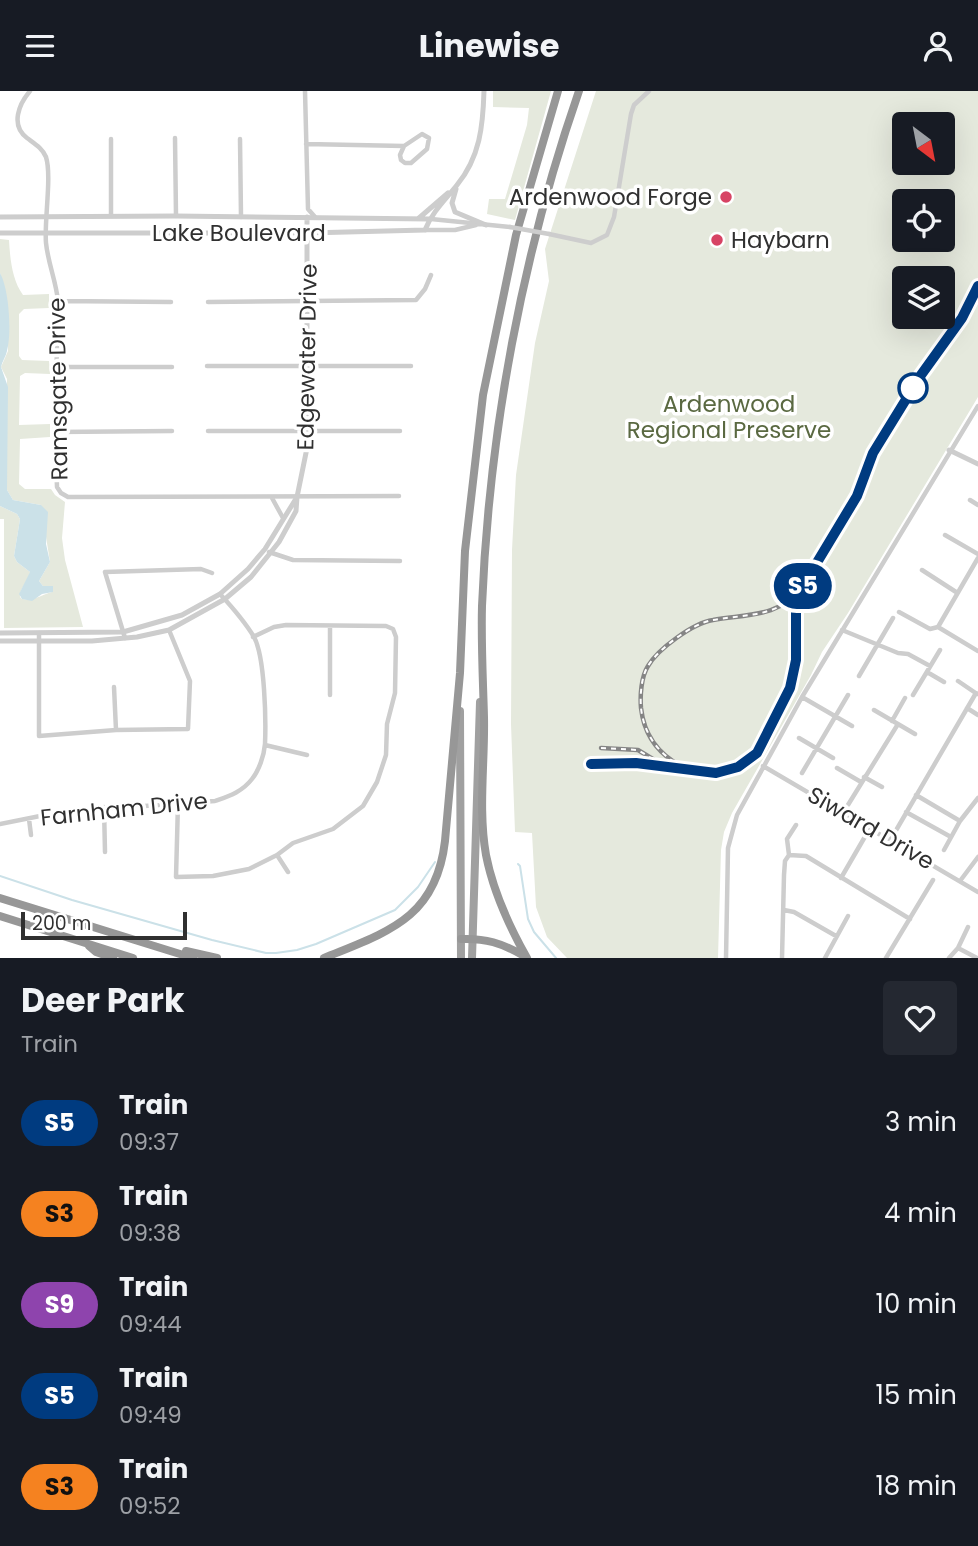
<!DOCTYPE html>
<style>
:root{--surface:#171b24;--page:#242831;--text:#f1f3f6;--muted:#9ea1a6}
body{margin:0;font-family:Poppins,sans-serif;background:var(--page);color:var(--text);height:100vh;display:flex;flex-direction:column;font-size:26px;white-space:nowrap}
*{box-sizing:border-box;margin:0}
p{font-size:23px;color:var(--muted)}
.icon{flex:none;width:38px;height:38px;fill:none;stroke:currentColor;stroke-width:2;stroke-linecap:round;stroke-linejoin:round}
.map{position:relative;height:867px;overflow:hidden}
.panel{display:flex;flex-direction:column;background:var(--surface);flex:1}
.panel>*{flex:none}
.badge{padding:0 14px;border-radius:23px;font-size:24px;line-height:46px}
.needle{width:46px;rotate:148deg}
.buttons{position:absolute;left:892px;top:21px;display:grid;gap:14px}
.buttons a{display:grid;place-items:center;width:63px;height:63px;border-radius:7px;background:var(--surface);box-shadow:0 7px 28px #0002;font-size:35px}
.scale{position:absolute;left:21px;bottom:18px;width:166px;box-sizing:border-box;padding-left:7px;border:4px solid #303030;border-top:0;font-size:19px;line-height:24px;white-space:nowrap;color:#303030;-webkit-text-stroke:5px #fff;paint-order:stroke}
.map>.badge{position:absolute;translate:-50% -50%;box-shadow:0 0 0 4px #fff}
.round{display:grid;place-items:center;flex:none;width:74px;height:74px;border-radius:7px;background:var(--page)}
.head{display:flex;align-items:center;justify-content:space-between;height:119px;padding:0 21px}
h1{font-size:33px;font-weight:700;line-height:52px}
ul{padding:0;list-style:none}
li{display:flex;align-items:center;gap:21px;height:91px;padding:0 21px}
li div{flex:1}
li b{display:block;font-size:26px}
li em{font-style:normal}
li .badge{min-width:77px;font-weight:700;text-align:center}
header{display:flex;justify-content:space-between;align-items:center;height:91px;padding:0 21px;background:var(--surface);font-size:32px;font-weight:700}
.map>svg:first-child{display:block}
</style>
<header><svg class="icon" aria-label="menu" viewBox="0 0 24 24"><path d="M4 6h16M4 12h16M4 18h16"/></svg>Linewise<svg class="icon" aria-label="person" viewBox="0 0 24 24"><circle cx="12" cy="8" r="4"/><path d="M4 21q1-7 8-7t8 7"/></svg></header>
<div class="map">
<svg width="978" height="867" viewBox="0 0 978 867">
<rect width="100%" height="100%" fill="#fff"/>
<path fill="#e5e9dd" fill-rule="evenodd" d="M493,0h58l-36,129 -28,-6 2,-15h16l22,-74 2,-17 -36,-1z
M596,0h382v306l-130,216 -26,39 -11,23 -79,138 -8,19 -3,18 -3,108h-151l-20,-21 -11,-30 -4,-74 -17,-1 -4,-108 1,-174 4,-75 19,-132 14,-62 -4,-32zM905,33h38v39h-38zM905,110h38v39h-38zM905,187h38v39h-38z
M0,148l9,1c1,18 3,40 14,55l26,-1v14l-25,1 -5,5v42l3,4 27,1 1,13 -25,-1 -5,3 -1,49 31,-1v13l-30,2 -1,45 6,5h26l4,6 10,7 -3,36 3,22 18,67 -79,1v-109h-4v-13l17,8 3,5 -6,37 3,6 13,10c0,10 -11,15 -10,25l2,2c12,2 19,-4 30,-7l1,-6h-10l-4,-5 11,-19 -9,-57 -28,-5 -6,-10v-111l-6,-12 7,-16v-44l-8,-34z"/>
<path fill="#cbe1e8" d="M0,182c9,16 12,59 7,78 -1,5 -5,11 -6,16l7,20 -1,103 6,10 28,5 7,7 -2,32 4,18 -11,19 4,5h10v6l-11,2 -10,7 -10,-2 -3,-5 11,-22 -13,-10 -3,-6 6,-37 -3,-5 -17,-8z"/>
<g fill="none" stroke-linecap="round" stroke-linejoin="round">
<path stroke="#cbe1e8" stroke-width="2" d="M518,773l2,2 8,53 6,13 22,26
M0,785l72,24 140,40 54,13h10l21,-3 19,-6 79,-34 23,-23 17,-25"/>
<path stroke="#cdcdcd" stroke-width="4.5" d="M30,0c-11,13 -20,34 -3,47 8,6 15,10 19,19 6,19 -2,64 0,86 2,20 10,38 12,58l-3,131 2,55 4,6 7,4 331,-1
M305,0l3,118 7,8
M175,47l1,78
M111,48v77
M240,48l1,78
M306,53l98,2 18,-12 7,4 -2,11 -16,14h-6l-4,-3 -1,-5 4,-9
M431,128l79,8
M425,139h30l21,-5
M549,143l42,9 16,-8 7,-18 17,-103 3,-9 15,-14
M58,210l113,1
M208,211l208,-2 9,-11 6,-14
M207,275h204
M56,276h116
M208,340h192
M55,341l117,-1
M272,407l11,20
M970,409l8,5
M945,444l33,19
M269,461l24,8 107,1
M922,479l34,22
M899,521l31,17 8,-2
M330,535v69
M938,536l40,-69
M938,536l40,24
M842,539l56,23 10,1 22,12
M39,542v103l77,-6 72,-1 2,-48 -21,-51
M125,547l-20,-66 96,-3 11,4
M927,581l17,10
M859,585l34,-58
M958,590l19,13
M114,596l2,43
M913,604l27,-45
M802,606l50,29
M967,617l11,7
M874,619l41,24
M892,630l13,-23
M799,647l34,20
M265,654l42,10
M763,675l215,126
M837,677l24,14
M802,682l46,-78
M864,686l18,10
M916,704l44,26
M178,712l-2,74 37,-1 36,-7 28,-14 16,-12 40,-14 30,-23 14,-24 9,-27 1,-31 8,-31 1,-56 -3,-8 -7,-3 -100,-1 -12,2 -21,10
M104,716l1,45
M906,721l45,25
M843,722l55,-89
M29,728l2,16
M0,733l60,-12 155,-11c14,-5 27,-9 37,-22 7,-9 12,-23 13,-35 1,-24 0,-87 -11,-107 -9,-15 -22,-30 -34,-43
M891,748l85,-146
M944,759l16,-29 18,-23
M277,764l11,17
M789,764l17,1 104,63
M841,787l29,-50
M960,790l18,-24
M784,819l10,2 42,24
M958,857l19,10
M726,867l2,-110 9,-33 65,-118 176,-291
M782,867l2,-83 1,-14 4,-6 -2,-16 9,-14
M825,867l23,-42
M886,867l47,-78
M949,867l9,-10 10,-21"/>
<path stroke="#cdcdcd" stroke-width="5" d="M456,98l-4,14 3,9 31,13
M0,126l176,-1 253,3
M419,127l29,-25
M0,142h308l117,-3c7,-18 21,-31 32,-45 23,-28 26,-59 27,-94
M949,359l29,14
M0,542l123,-1 59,-17 38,-21 28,-25 17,-20 32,-52
M0,550h92l45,-4 32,-7 56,-31 26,-22 28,-35 17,-31 1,-14 10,-49v-231"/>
<path stroke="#a0a0a0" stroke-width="8" d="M460,620l1,247
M472,867l8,-256"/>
<path stroke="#979797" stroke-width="8" d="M0,807l193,60
M0,825l133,42
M461,848c24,-1 41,4 63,17
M89,855l7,6 17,6
M186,860l31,7
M324,867c63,-26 112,-39 121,-117l15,-168 5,-122 18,-156 33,-160 42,-144
M527,867c-18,-32 -34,-67 -41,-103 -8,-45 -1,-93 -2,-138 -1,-37 -3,-74 -2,-111 7,-174 40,-351 97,-515"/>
<g stroke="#858585" stroke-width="4.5">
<path id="rail" d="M601,657l37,2 23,14
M591,673c16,0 33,-2 48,0 34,4 78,19 109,-3 20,-14 48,-80 48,-104 0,-20 -4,-44 4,-64 12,-31 34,-58 51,-87 12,-20 15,-43 27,-63 32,-53 71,-102 100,-157
M683,676c-24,-12 -39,-32 -42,-59 -1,-12 0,-31 7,-42 10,-17 45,-43 65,-46 32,-6 66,-2 88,-32"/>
</g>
<use href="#rail" stroke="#fff" stroke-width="2" stroke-dasharray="5" stroke-linecap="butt"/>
<path stroke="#cdcdcd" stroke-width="4.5" d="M510,136l39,7"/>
</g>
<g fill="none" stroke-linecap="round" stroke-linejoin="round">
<g stroke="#fff" stroke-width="16">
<path id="line" d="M591,673l45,-1 80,10 22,-6 19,-14 33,-65 6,-28v-51l11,-30 50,-83 16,-43 48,-78 41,-57 16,-32"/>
</g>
<use href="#line" stroke="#003b80" stroke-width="10"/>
</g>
<g fill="#d74364" stroke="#fff" stroke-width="2.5">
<circle cx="726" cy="106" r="7"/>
<circle cx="717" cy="149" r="7"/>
</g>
<circle fill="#fff" stroke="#003b80" stroke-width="3.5" cx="913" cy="297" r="14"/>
<g text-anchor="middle" stroke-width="7" stroke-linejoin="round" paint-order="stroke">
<g font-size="23" fill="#303030" stroke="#fff" text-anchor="end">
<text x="712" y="114">Ardenwood Forge</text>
<text x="731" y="157" text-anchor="start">Haybarn</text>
</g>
<g font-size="23" fill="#303030" stroke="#fff">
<text x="239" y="150">Lake Boulevard</text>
<text transform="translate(307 266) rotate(-89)" y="8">Edgewater Drive</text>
<text transform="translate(58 298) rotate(-91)" y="8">Ramsgate Drive</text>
<text transform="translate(124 718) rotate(-6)" y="8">Farnham Drive</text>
<text transform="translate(871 737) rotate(30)" y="8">Siward Drive</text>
</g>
<g font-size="23" fill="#5a6941" stroke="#fff">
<text x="729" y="321">Ardenwood<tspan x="729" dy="26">Regional Preserve</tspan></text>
</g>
</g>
</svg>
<div class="buttons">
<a><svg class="needle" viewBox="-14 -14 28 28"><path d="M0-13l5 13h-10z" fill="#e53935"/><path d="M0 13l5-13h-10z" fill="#9ea1a6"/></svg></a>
<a><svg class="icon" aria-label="locate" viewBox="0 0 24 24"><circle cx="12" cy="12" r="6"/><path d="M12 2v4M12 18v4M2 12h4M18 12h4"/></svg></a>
<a><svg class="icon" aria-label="layers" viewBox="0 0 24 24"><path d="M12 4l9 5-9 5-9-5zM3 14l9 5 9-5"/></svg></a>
</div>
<div class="scale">200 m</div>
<b class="badge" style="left:803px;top:495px;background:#003b80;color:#fff">S5</b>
</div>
<section class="panel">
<div class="head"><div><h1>Deer Park</h1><p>Train</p></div><a class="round"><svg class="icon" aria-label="heart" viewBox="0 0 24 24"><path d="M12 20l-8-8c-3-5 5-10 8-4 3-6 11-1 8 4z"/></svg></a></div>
<ul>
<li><span class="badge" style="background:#003b80;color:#fff">S5</span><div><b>Train</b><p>09:37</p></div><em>3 min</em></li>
<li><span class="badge" style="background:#f58220;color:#111">S3</span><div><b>Train</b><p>09:38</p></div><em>4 min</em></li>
<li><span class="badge" style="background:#8e44ad;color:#fff">S9</span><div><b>Train</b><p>09:44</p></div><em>10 min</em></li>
<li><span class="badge" style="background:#003b80;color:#fff">S5</span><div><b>Train</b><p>09:49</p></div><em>15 min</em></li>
<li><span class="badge" style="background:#f58220;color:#111">S3</span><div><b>Train</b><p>09:52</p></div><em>18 min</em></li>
</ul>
</section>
